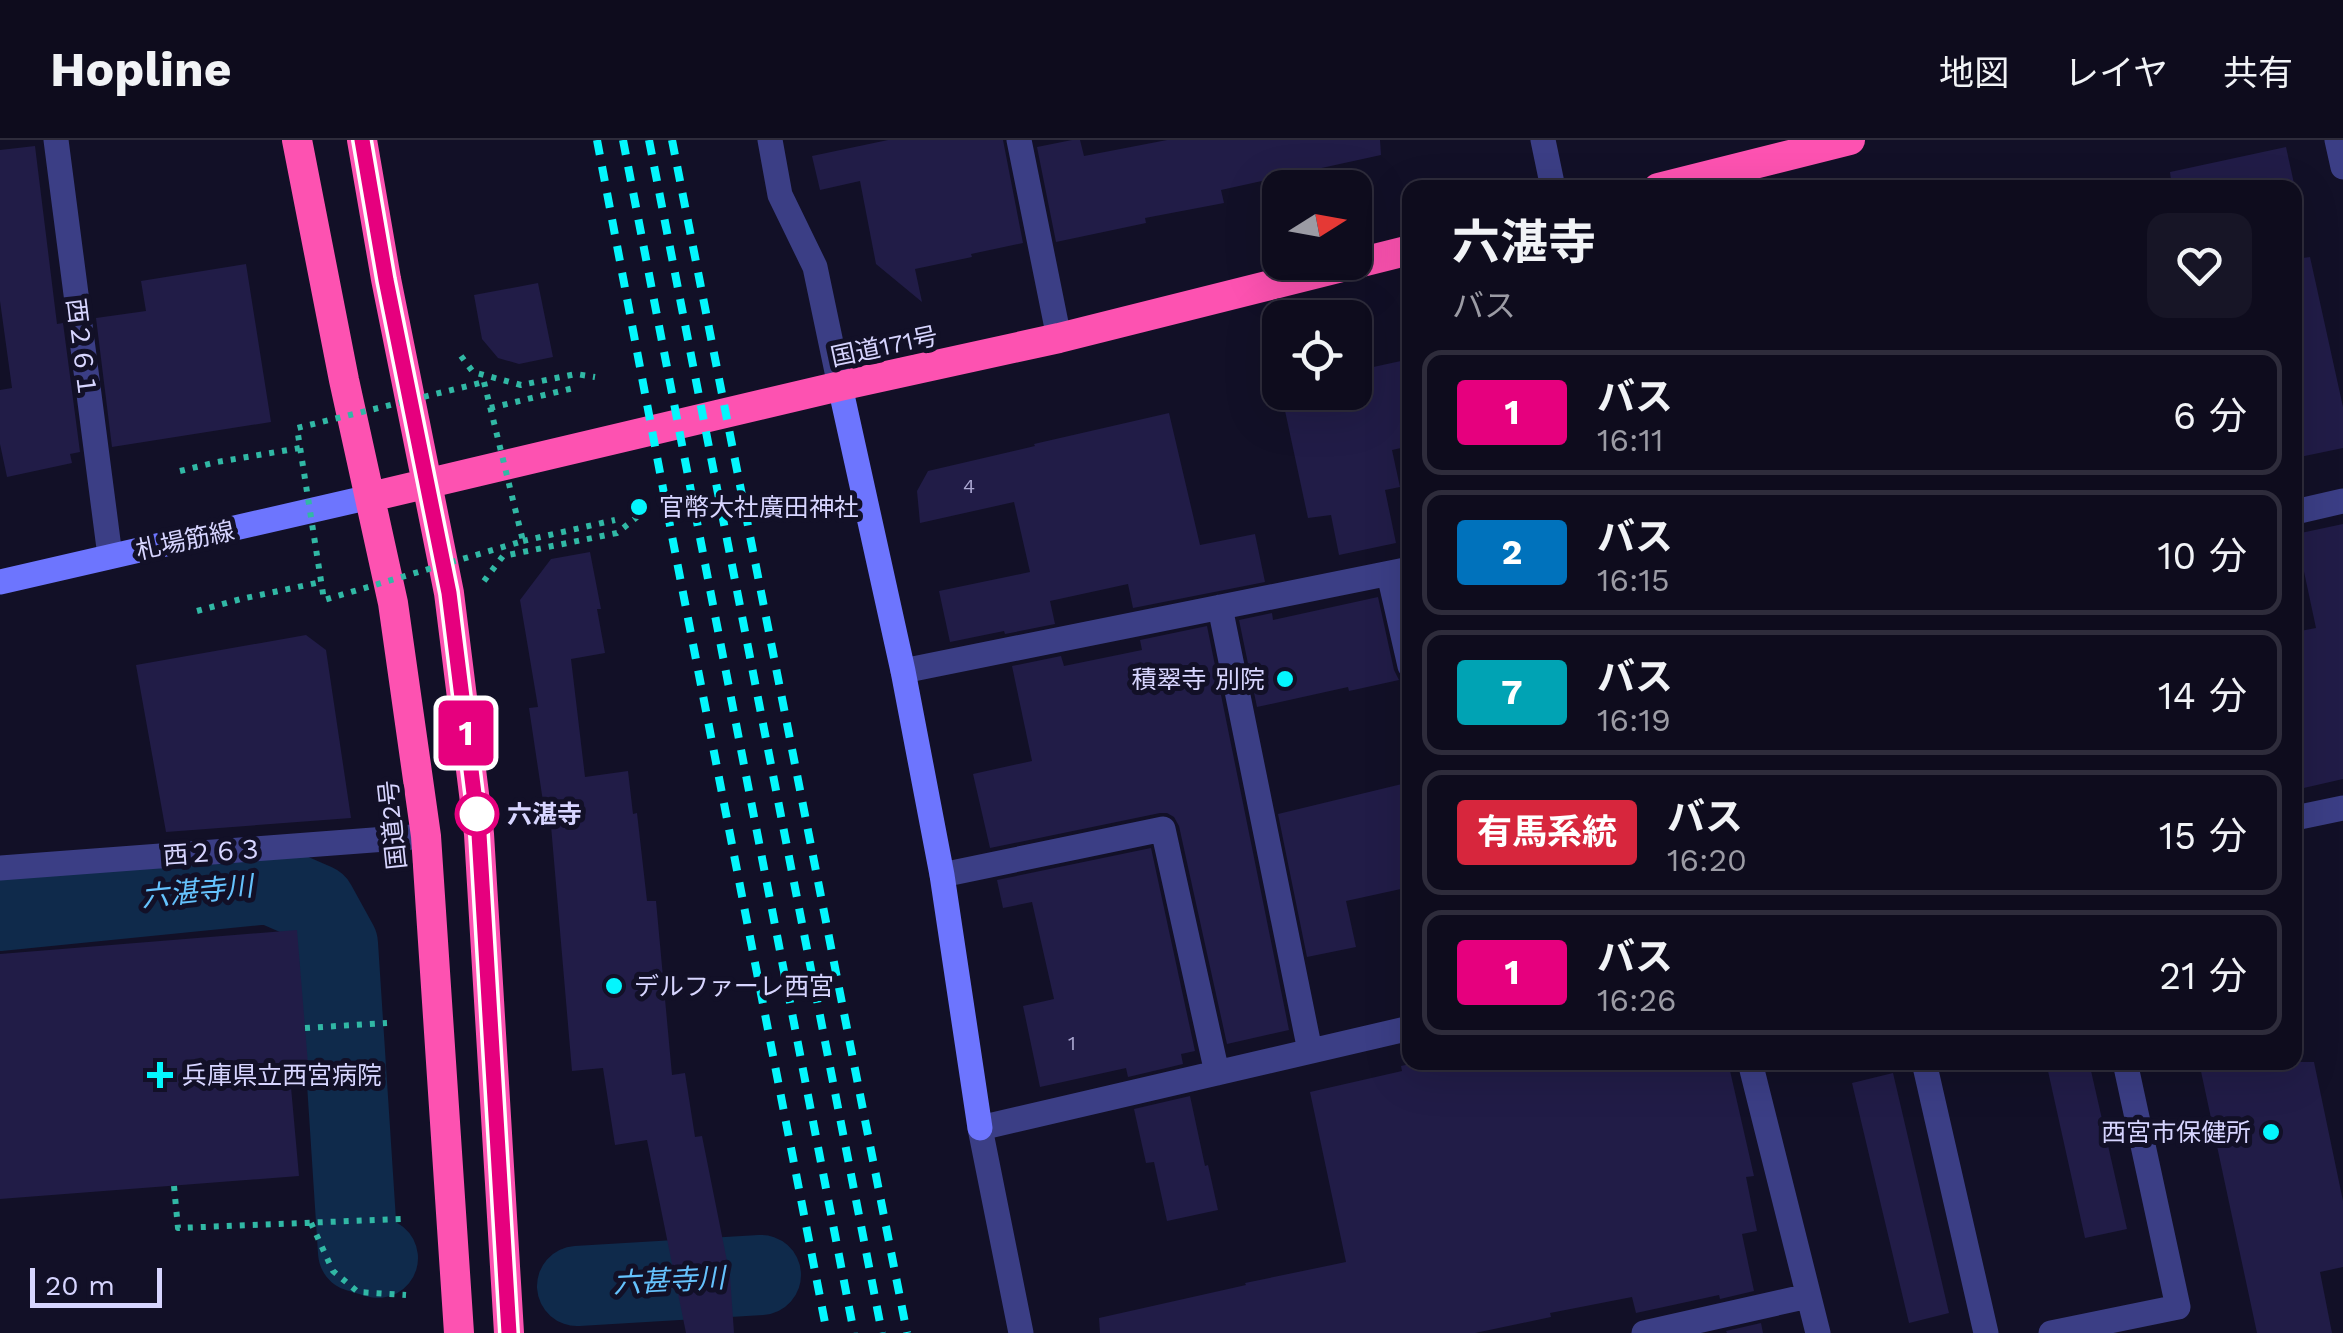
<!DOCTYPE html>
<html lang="ja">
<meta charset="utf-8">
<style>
:root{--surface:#0e0c1d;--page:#171526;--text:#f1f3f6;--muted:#9b9ba4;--line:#2e2c3b}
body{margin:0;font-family:"Work Sans","Noto Sans JP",sans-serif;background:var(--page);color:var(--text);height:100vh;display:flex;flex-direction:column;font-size:38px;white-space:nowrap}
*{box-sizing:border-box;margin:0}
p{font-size:32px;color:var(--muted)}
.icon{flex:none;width:55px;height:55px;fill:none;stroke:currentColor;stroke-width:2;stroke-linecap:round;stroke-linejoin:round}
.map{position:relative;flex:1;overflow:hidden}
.panel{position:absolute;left:1402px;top:40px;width:900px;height:890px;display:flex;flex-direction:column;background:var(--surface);border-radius:20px;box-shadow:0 10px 40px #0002,0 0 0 2px var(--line)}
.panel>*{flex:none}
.badge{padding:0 20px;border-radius:8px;font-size:35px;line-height:65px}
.needle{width:65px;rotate:79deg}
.fabs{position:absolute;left:1262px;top:30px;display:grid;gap:20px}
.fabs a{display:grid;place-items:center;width:110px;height:110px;border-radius:20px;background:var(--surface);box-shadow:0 10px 40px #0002,0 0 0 2px var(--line);font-size:50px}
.scale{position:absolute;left:30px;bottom:25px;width:132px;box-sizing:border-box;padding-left:10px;border:5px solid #d7d5ff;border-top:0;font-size:28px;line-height:35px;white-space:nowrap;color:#d7d5ff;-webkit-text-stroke:8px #121027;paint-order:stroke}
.map>.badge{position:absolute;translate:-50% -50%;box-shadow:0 0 0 5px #fff}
.round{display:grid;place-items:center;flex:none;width:105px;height:105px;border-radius:20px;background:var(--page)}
.headline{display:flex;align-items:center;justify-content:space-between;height:170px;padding:0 50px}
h1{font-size:48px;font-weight:700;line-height:75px}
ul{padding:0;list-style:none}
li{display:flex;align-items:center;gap:30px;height:125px;margin:0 20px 15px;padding:0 30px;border:5px solid var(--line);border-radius:20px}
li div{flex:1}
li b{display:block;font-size:38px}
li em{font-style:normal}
li .badge{min-width:110px;font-weight:700;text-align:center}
header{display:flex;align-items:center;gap:60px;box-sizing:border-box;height:140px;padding:0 50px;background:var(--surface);border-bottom:2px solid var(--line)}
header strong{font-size:48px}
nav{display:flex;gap:55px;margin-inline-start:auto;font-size:35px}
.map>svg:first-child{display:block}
</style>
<header>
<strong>Hopline</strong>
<nav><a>地図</a><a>レイヤ</a><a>共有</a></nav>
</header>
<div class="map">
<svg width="2343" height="1193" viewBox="0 0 2343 1193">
<rect width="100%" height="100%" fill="#121027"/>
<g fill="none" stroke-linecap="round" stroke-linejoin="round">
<path stroke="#0f2a4b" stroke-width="80" d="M0,771l270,-27 46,20 22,40 20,308 20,6
M577,1146l184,-11"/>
</g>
<path fill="#211c47" d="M888,0h115l20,103 -52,11 1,3 -57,12 7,33 -46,-38 -16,-83 -40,9 -8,-34z
M1072,0h8l4,16 83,-16h213l1,15 -160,35 3,13 -79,15 1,5 -90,19 -19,-95z
M35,6l22,178 6,-1 17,129 -10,2 2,9 -65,14 -7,-33v-54l12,-2 -12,-87v-151z
M2286,7l9,41h-123l-2,-16z
M2310,117l33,150v41l-48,10v-199z
M246,124l25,158 -159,25 -16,-129 50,-7 -5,-30z
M538,143l15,74 -34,7 -21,-6 -16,-19 -8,-44z
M1410,219v87l-18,4 8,37 -15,3 11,53 -57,12 -8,-40 -23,3 -27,-126h74v-21z
M1169,273l31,132 55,-11 10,48 -132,26 -5,-24 -78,17 5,23 -50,10 -1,-3 -54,11 -11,-51 91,-19 -16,-70 -94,21 -3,-32 11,-20 107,-25 -1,-2z
M2343,384v255l-48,11v-158l21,-4 -20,-94z
M590,412l11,57h-4l8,44 -34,6 14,118 43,-6 5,43 4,-1 10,88h9l16,174 13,-2 10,64 7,-1 28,140 4,57h-48l-39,-193 -32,5 -12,-77 -31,3 -22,-257 -5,1 -16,-107 9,-1 -18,-107 31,-41z
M1378,457l16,73 5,10 -50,11 -1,-4 -91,20 -18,-87 33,-7 1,7z
M1207,486l82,404 -62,14 -48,-218 -5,-9 -7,-4h-7l-170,35 -17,-74 59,-13 -20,-95 49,-10 3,10 78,-16 -2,-10z
M306,495l20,15 25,168 -185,14 -30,-167z
M1402,644l8,32v71l-64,14 10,46 -49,10 -29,-143z
M1151,708l44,203 -14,3 2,10 -55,13 -2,-9 -86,19 -17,-81 31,-7 -22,-97 -29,6 -6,-28z
M297,790l11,134 -19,1 10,111 -299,23v-245z
M1419,922h309l26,114 -8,1 11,54 -15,3 12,57 -34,8 -1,-4 -83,18 -4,-16 -82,16 1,4 -76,16h-375l-1,-15 147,-33 -1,-2 101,-21 -36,-170 92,-21 -1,-5z
M2046,922h43l38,167 -42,9z
M2199,922h115l29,139v66l-23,5 12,61h-75z
M1893,933l56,240 -40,10 -57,-240z
M1190,956l15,70 3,-1 10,45 -51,11 -13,-59 -8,1 -12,-54z
M1761,1183l2,10h-36l-1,-2z"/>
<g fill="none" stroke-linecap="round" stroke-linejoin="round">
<path stroke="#31b8a5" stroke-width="6" stroke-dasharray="5 8" stroke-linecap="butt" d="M461,216l12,16 48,13 55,-11 19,3
M490,268l88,-21
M180,331l37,-9 83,-14
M523,401l92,-21
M484,441l19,-25 114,-23 20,-16
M197,471l44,-12 80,-17
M305,888l82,-5
M174,1046l4,42 223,-9
M311,1083l22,48 25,21 48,3"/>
<path stroke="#3b3e85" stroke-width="25" d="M1019,0l40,198
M1924,922l62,271
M2051,1193l127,-26 -53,-245"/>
<path stroke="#3b3e85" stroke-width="25" d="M56,0l54,416
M770,0l10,55 35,72 25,119
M1543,0l10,48
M2337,0l6,27
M2295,372l48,-11
M1389,434l21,92
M1220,467l90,444
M903,531l507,-102
M2295,678l48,-10
M0,728l426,-32
M942,735l221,-46 54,244
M1750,922l68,271
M1021,1193l-41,-205 430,-100
M1644,1193l164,-37"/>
<path stroke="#6d75fe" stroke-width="25" d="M840,246l63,285 39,204 38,253
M0,442l370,-85"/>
<path stroke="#fd52b1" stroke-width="30" d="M297,0l47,240 49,223 33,233 33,497
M362,0l24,139 63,314 30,241 30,499
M1658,48l192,-48
M370,357l470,-111 219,-48 351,-88"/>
<path stroke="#04f6fd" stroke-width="8" stroke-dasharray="15 12" stroke-linecap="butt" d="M597,0l75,396 155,797
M623,0l231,1193
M649,0l233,1193
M672,0l235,1193"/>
<path stroke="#31b8a5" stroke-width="6" stroke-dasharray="5 8" stroke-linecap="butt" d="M484,242l39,159 -199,59 -27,-172z"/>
</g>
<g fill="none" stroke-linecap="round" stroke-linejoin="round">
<g stroke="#fff" stroke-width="22">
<path id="line" d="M362,0l24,140 63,313 30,241 30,499"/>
</g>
<use href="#line" stroke="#e6007e" stroke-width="15"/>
</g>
<g fill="#04f6fd" stroke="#121027" stroke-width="4">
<circle cx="639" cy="367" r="10"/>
<circle cx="1285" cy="539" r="10"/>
<circle cx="614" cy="846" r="10"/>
<path d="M155 920h10v10h10v10h-10v10h-10v-10h-10v-10h10z"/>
<circle cx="2271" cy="992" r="10"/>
</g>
<circle fill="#fff" stroke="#e6007e" stroke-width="5" cx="477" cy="674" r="20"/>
<g text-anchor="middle" stroke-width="10" stroke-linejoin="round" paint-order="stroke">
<g font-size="20" fill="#aaa7d1">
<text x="969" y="353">4</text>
<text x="1072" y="910">1</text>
</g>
<g font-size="25" fill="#d7d5ff" stroke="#121027">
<text transform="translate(884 206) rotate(-12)" y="9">国道171号</text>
<text transform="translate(82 208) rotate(83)" y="9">西２６１</text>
<text transform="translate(185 400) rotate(-12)" y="9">札場筋線</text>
<text transform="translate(392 685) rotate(-96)" y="9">国道2号</text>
<text transform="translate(213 712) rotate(-4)" y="9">西２６３</text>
</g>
<g font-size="25" fill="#d7d5ff" stroke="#121027" text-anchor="start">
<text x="659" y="376">官幣大社廣田神社</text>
<text x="1265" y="548" text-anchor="end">積翠寺 別院</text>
<text x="634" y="855">デルファーレ西宮</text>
<text x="182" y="944">兵庫県立西宮病院</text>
<text x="2251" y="1001" text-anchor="end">西宮市保健所</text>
</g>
<g font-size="25" font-weight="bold" fill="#d7d5ff" stroke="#121027" text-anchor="start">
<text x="507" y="683">六湛寺</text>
</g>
<g font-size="28" font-style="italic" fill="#65c2fd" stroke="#121027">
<text transform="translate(197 751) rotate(-6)" y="10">六湛寺川</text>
<text transform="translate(669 1140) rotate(-3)" y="10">六甚寺川</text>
</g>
</g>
</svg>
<div class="fabs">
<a><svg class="needle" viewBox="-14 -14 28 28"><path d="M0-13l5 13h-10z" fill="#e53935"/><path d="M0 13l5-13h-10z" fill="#9b9ba4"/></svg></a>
<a><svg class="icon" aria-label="locate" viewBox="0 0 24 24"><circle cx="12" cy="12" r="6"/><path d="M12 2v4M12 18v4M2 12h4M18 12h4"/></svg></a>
</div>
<div class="scale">20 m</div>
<b class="badge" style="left:466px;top:593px;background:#e6007e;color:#fff">1</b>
<section class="panel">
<div class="headline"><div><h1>六湛寺</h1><p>バス</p></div><a class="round"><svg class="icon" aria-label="heart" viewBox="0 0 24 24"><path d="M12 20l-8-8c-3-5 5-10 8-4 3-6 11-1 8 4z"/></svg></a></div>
<ul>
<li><span class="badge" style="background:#e6007e;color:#fff">1</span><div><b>バス</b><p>16:11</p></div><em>6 分</em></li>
<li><span class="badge" style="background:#0072bc;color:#fff">2</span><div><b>バス</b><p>16:15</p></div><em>10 分</em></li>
<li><span class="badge" style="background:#00a3b4;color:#fff">7</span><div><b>バス</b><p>16:19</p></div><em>14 分</em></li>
<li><span class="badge" style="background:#d7263d;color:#fff">有馬系統</span><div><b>バス</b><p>16:20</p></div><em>15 分</em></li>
<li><span class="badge" style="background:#e6007e;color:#fff">1</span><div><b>バス</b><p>16:26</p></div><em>21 分</em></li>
</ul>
</section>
</div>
